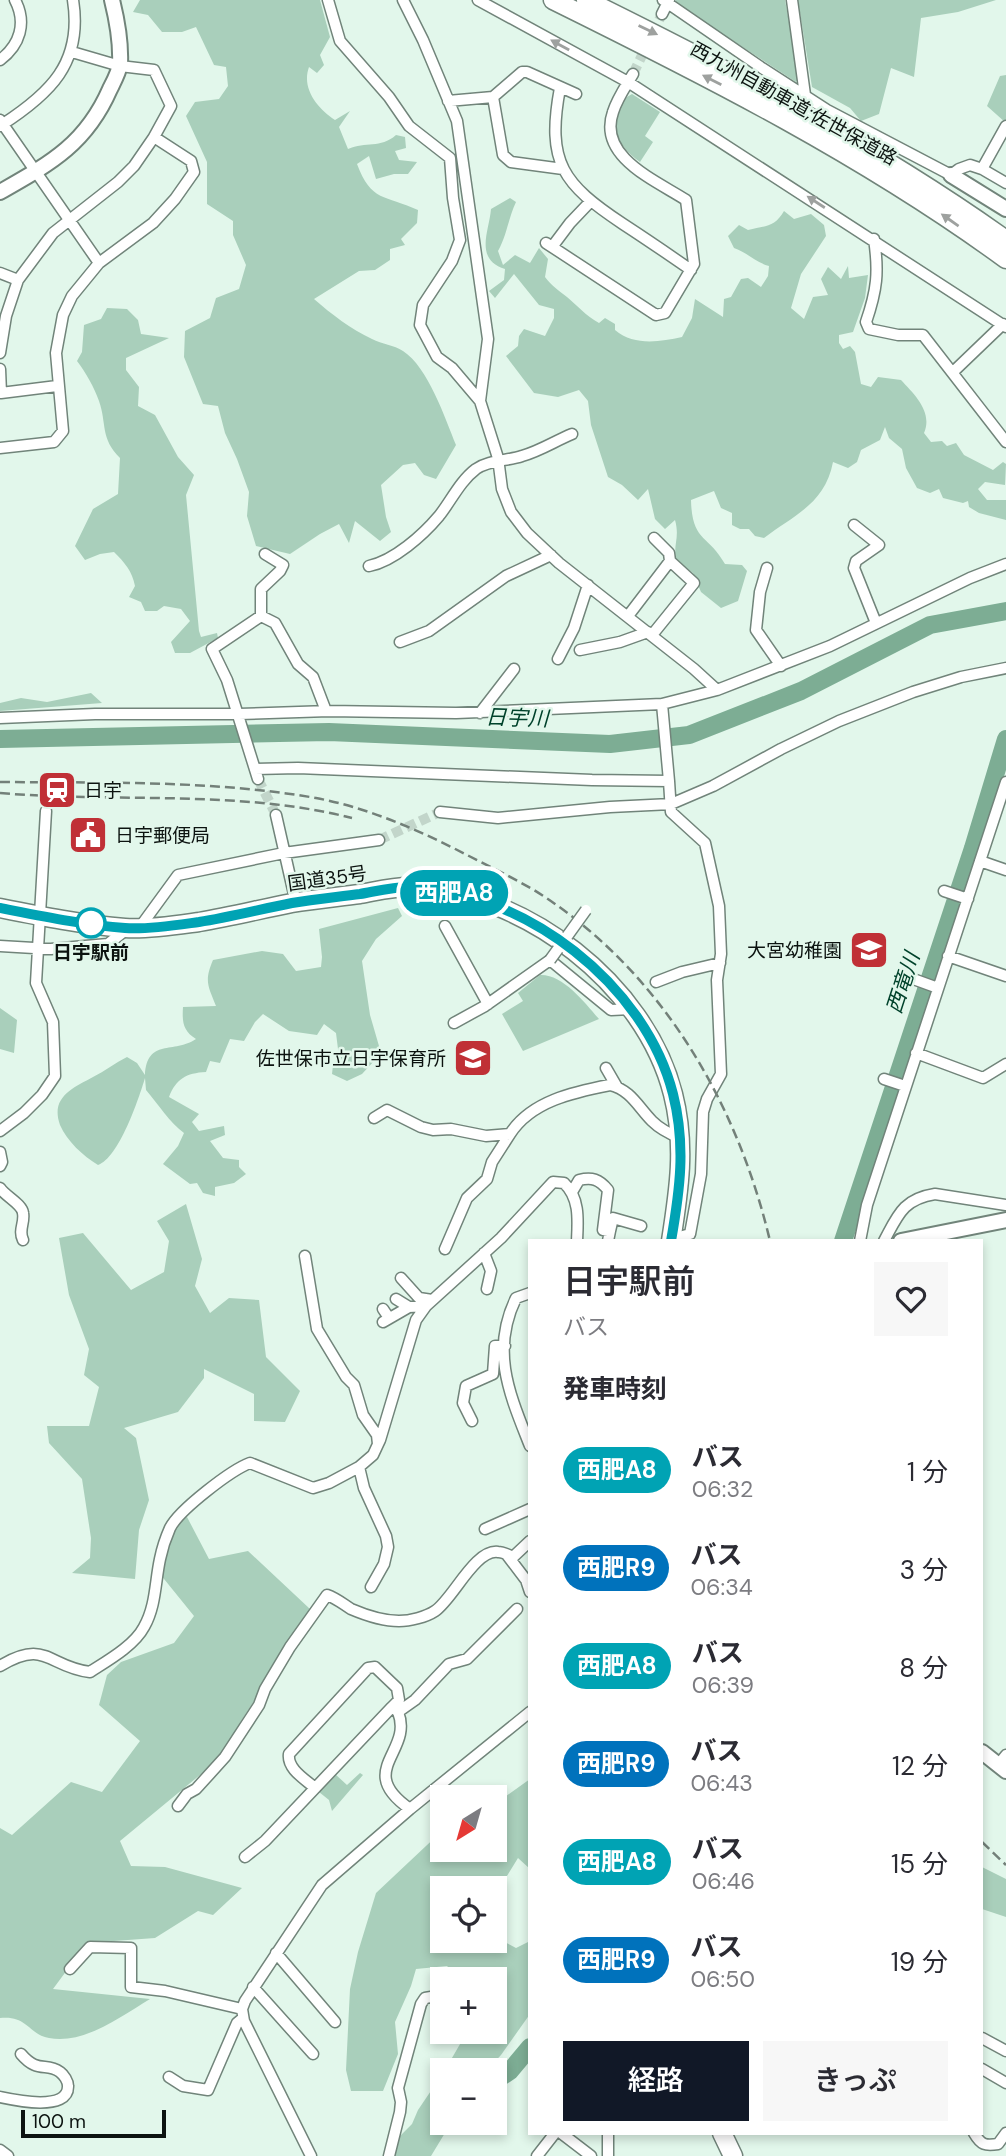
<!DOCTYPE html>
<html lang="ja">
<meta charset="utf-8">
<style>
:root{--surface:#fff;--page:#f7f7f7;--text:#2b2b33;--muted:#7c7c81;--accent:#111827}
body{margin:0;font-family:"DM Sans","Noto Sans JP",sans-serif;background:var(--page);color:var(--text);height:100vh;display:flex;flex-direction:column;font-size:26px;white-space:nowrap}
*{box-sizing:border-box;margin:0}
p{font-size:23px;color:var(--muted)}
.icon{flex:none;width:38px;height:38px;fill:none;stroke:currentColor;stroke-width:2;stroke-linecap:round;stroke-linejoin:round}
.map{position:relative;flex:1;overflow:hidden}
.drawer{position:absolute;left:528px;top:1239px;width:455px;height:896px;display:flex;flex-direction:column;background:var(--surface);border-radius:0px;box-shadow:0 4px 10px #0003}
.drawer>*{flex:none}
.badge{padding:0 14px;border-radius:23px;font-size:24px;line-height:46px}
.needle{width:46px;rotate:217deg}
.buttons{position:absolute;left:430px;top:1785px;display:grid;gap:14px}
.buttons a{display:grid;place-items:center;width:77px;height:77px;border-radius:0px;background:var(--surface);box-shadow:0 4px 10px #0003;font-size:35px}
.scale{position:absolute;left:21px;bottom:18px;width:145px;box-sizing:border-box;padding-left:7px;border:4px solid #0c1310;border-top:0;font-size:19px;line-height:24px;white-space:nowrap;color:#0c1310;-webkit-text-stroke:5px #e2f7eb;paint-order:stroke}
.map>.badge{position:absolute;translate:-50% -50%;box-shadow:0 0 0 4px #fff}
h2{padding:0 35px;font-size:26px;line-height:63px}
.round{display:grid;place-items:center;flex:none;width:74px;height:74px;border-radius:0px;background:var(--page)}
.head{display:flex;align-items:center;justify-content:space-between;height:119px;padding:0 35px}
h1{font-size:33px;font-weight:600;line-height:52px}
.cta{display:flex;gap:14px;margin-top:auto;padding:14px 35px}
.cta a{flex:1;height:80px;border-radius:0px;background:var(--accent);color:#fff;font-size:28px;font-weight:600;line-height:80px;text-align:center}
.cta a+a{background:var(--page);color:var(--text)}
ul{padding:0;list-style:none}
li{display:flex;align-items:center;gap:21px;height:98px;padding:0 35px}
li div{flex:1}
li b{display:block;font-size:26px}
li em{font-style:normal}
li .badge{min-width:77px;font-weight:700;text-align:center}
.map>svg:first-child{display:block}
</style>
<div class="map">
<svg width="1006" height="2156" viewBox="0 0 1006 2156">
<rect width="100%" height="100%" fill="#e2f7eb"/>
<path fill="#a9cfbb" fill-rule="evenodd" d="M140,0h180l10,37 -10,18 4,10 -7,8 -8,-6c-8,22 9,42 26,53l15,-9 -11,16 9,22c18,-8 32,0 48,-14l9,2 1,11 -11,3 4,9 18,2 -9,12h-14l-18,5 -7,-23 -12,8c14,38 28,31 61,46l-1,13 -16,16 4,6 -15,4v11l-15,10 -16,1 -45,28c17,15 37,30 58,40 10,5 22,6 31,12 25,16 42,67 53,94l-20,34 -12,-4 -9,-12 -12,2 -22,20 5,32 5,15 -11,9 -25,-20 -6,22 -10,-19 -19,10 -30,20 -34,-8 -9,-30 2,-24 -12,-33 -12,-26 -7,-27 -15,-2 -19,-47 1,-26 25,-13 6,-20 23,-9 7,-24 -13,-30v-14l-26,-17v-42l-21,-46 9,-14 24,-3 9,-13 -2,-19 -12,-2 -18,-38 -14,5h-20l-14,-17 -15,-3z
M676,0h109l14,77 -3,5 -121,-79z
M798,0h198l-38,12 -37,6 -7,59 -23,-9 -12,46 -18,7 -11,-13 -38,-21z
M1006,75v48l-19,-17 13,-30z
M632,94l28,18 -15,24 8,6 -13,20c-19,-13 -32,-33 -19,-56 3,-6 5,-9 11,-12z
M510,198l6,4c-8,17 -9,33 -18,49l5,14 12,-10 15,8 9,-15 9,11 -3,18c7,9 13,13 22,20 12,10 18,18 32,26l6,-5 10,6v6c19,16 44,12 67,7l10,-19 3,-19 28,18 1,-18 7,-2 10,-18 7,-1 13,9 7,-11 1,-10c-14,-4 -21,-13 -35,-18l-6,-12 11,-11 9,5c17,-4 27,-3 36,-19l10,8 17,-5 13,11 2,11 -25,38 -10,34 13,11 9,-22 15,-2 -7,-16 7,-12 13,12 7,-13 1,12 19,-3 -3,23 -12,34 -14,3v8l4,6 7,-3 5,6 6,32 10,3 7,-10 23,3c14,15 32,32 23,53l7,9 11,-1 5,5 9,-3 8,12 29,15 10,-8 3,2 -1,21 -20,-3 -7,7 9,11h19v20l-27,-7 -10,-6 -1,-6 -5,2 -20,-5 -4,-9 -9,4 -13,-5 -11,-20 -4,-19 -13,-11 -4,-11 -5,13 -19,10 -4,12 -9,6 -15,-6c-8,42 -39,53 -69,76l-9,-2 -6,-7h-9l-8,-4v-12l-11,-5 -7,-17 -23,9c1,42 17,34 34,64l17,1 5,6 -9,30 -17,7 -20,-16 -8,-19 -17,-13c-3,-16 4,-22 -1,-40l-10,9 -10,-10 -7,-30 -10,11 -16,-15 -14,-8 -17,-52 -3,-24 -9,-11 -21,7 -24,-4 -28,-37 12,-10 1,-10 5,-7 21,7 9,-18v-9l-15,-4 -25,-31 -19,24 -6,-7 15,-11 1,-11c-31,-10 -16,-37 -14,-60z
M107,308l20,1 11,11 3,14 28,4 -43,20v12l13,17 -1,19 17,9 23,42 16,18 -8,20 13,136 2,6 16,-4 1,5 -28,15h-15l-4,-11 19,-21 -9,-12 -17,-3 -7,5h-12l-4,-9 -12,-5 6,-11c-3,-15 -10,-23 -21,-34l-14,2 -15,6 -10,-14 18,-37 25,-15 2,-36c-20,-20 -13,-34 -21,-57 -5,-14 -13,-28 -22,-40l5,-9 2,-27 17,-6z
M91,693l11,10 -102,8v-8l21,-5 26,4z
M398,908l4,8 -26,23 -14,22 8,54 9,31 -5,15 -12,13 -15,7 -15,-7 1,-9 6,-8 -3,-24 -12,-9 -7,11 -28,-4 -26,-17 -8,8 -11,19 -14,-2 -10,24 -10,-2 -4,11c-20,1 -30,7 -37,25l30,17 -7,8 7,9 25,-5 1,9 -15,6 13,17 16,2v7l7,7 -12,9 -19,4v9l-12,-3 -6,-10 -7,1 -27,-20 15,-18 6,-13c-14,-10 -26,-29 -38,-43l-1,-12c-6,20 -26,80 -47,87 -15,-9 -31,-24 -38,-40 -10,-28 13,-37 33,-48 12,-6 22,-14 34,-20l10,6 8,12c2,-37 29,-21 51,-36 -13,-8 -14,-17 -13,-32l33,-1c-8,-20 -12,-25 -3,-46l49,-9 21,3 13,17 25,-4 1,-10 -3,-28z
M540,975c23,-1 45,28 59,44l-76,32 -21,-37 21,-13 -5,-8z
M0,1008l17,12 -3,33 -14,-4z
M186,1204l16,55 -7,27 15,27 19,-15 30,2 7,57 34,34 -15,31 -31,-1v-27l-50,-25v9l-26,34 -54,16 12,10 13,62 -10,30 -4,49 -63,-6 18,-15 1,-20 -9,-59 -33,-36 -2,-17h42l10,-39 -15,-12 5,-26 -20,-54 -10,-57 24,-5 48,57 33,-18 5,-31 -12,-20z
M187,1517l22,42 39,-8 62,58 -39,66 -30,46 -6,25 -115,95 11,25 34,1 77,21 -29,27 -15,-4 -43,27 -68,5 -34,46 97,10c-28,17 -67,46 -101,39 -20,-3 -21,-23 -49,-20v-190l12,7 59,-53 31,10 38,-51 -41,-36 8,-30 14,-13 53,-19 20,-27 -34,-42 15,-54z
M360,1773l3,2 -31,36 -3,-11 -10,-8 16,-18 12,11z
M530,1779v90l-12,-11 -22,36 1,44 19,10 14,-7v73l-29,41 -14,15h-42l22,-38h28v-53h-35l-13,-13 -31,3 -5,17 -16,36 3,32 -15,37h-32l-5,-21 4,-81 8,-37 18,-59 67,-63v20h52v-46zM443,1888h52v53h-52z
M982,1867l24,12v38l-24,-8z
M443,2073v50h8l-20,33h-37l5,-19 13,-13 6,-14z"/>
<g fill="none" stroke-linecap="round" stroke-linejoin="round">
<path stroke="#7dad94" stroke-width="18" d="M0,739l329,-7 281,12 79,-9 112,-44 129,-66 76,-14
M843,1241l130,-393 33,-109
M495,2081l15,-10 20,-24"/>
<path stroke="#c2d5ca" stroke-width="10" stroke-dasharray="10 5" stroke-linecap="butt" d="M633,74l29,-60
M258,779l18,36
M379,840l61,-28"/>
<g stroke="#71847a" stroke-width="13">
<path id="street" d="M328,0l12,41 49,56 20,29 41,32 3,40 7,42 -8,21 -29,44 -3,20 17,32 15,11 28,33
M403,0l20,40 34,81 31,218 -8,62 18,57 4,31 9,23 16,21 32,30 135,106 23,21
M478,0l150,82 378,245
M663,0l99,68 65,42 124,65 8,-6 11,-4 12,4 24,-43
M792,0l13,95
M662,14l7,-14
M0,60c20,-15 27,-37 15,-60
M560,88c-14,75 3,96 63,136 23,15 45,30 68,46
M493,97l10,58 8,7 52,7
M448,101l45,-4 29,-25h5l49,22
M0,120l99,143
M0,126c50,-32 83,-63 73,-126
M982,169l24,14
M874,239c5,33 3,51 -8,83l3,7 29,6h25l83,107
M546,243l110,72 9,-2 29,-49 -8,-64c-29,-19 -89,-43 -73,-88 4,-13 13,-26 20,-38
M552,247l18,-24 20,-21
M0,273l18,7 -12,36 -6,37
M18,280l35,-47 65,-51 16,-16 20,-29
M0,369l1,24 56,-7
M953,372l50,-48
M0,448l54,-6 9,-11 -7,-78 7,-38 9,-19 27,-33 54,-40 22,-24 19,-27 -3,-11 -37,-24 17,-31 -17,-36 -34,-4 -48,-14
M854,525l25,20 -23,16 -2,7 22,55
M369,566c25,-5 54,-31 70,-50 12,-15 21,-35 37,-47 13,-9 31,-8 46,-13 18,-5 33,-15 50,-22
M767,568l-7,24 -4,38 25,36
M261,616v-27l19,-18 3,-6 -18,-11
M628,616l42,-55 -1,-8 -15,-15
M652,635l42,-52 -24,-22
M400,642l29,-11 77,-55 45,-21
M580,650l40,-8 28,-10
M558,659l16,-31 14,-43
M662,704l7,77
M480,713l34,-44
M0,718l95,-4h144l90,-3 127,2 206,-9 55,-14 113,-44 140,-68 36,-14
M255,769l43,-1 294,12 77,1 2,31 34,31 14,63 2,48 -4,26 4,94 -14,25 -4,13 -2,62 -11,60 -18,5
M258,779l-31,-99 -15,-31 49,-33 14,7 23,41 15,13 13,34
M440,812l58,6 112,-11 61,-3 42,-18 68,-37 58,-28 74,-29 48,-15 45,-9
M276,815l20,88
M980,861l26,9
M944,891l24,8
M445,926l43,78
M140,927l38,-52 106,-22 95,-13
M0,946l51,3 57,-5 19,-15
M948,956l58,20
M916,980l22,8
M656,982l26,-10 38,-9
M454,1023l31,-17 65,-46 61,50 20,-1
M916,1053l67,25 23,-14
M606,1068l11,19
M884,1079l21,7
M374,1118l13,-8 34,17 12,3 18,-1 35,7 24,-2c21,-33 64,-42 100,-49 21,5 28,22 42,36 8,8 18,13 28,17
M0,1131l24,-18 18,-18 13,-19 -2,-54 -17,-39 10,-172
M0,1152l2,10 -2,4
M0,1188c5,8 22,16 23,25 2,10 -5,17 0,27
M572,1192l7,-12c13,-3 20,-1 29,10l-5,40 7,1 -2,10
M610,1231l3,-13 28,8
M860,1241l7,-36 139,-423
M884,1241c14,-26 19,-42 51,-47l71,11
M445,1249l22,-51 20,-19 5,-17 18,-28
M484,1253l7,18 -4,18
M305,1256l12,73 29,48 8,8 9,30 14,20 1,9
M401,1278l18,20 13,2
M530,1293l-14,5c-26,54 -6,97 14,148
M396,1299l13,8
M383,1309l6,9
M383,1322l26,-15 17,-1
M472,1421l-9,-18 3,-17 27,-12 2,-28h10
M359,1467l5,21 22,48 2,11 -4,17 -13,23
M485,1529l45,-20
M507,1555l19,25 4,12
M0,1666c46,-28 48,1 90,6 17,-11 44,-26 54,-45 12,-21 11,-45 16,-68 2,-10 6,-22 10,-31 9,-18 61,-58 80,-65l63,25 16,-5 30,-16 14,-12 7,-15 36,-120 10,-14 75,-68 52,-56 11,1c16,15 14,37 13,58
M398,1712l17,-12 34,-36 18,-5 50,-50
M998,1765l8,-10
M315,1788c-10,-9 -28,-19 -26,-34l79,-86 7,-1 22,21 2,12 -7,7
M178,1806l9,-12 9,-5 29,-32 34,-52 6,-16 25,-42 37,-52c9,3 16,9 24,14 14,6 33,12 48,12 11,0 27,-4 36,-10 18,-12 40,-62 63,-59 4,0 11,3 15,5l17,-16
M245,1857l20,-16 127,-134 6,5c16,40 -44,58 12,97
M276,1953l59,69
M70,1969l20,-22 41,1v39l34,4 77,18
M253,1987l60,67
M982,2038l24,13
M982,2069l24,14
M169,2077l14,9 25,4 29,-67 6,-5
M0,2097c14,3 69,15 68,-11 0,-5 -4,-11 -8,-14 -14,-10 -22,2 -39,-18
M561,2133l30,23
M608,2133v23
M974,2133c7,12 11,13 24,11l8,-11
M0,2150l8,6
M311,2156l-67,-135 -2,-12 3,-8 77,-116 88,-76 120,-97
M389,2156l11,-44 1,-10 -3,-14 23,-84 4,-6 6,-1 12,4
M537,2156l18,-23"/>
</g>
<g stroke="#71847a" stroke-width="18">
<path id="secondary" d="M951,175l55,34
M0,192c51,-29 86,-48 110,-103 4,-8 9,-17 10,-25 1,-21 -3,-44 -8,-64
M901,1241l105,-21
M982,1752l24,19"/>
</g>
<g stroke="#71847a" stroke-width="21">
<path id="highway" d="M553,0c156,77 312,156 453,259
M586,0c146,72 288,146 420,240
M0,908c40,8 85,17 125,20 21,2 52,-3 74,-6 31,-5 62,-13 93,-19 23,-4 46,-6 68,-9 17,-3 36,-8 52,-7 113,5 233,97 261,207 13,51 6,96 -2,147
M722,2133l11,23"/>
</g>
<use href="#street" stroke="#fff" stroke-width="10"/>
<use href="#secondary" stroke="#fff" stroke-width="14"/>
<use href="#highway" stroke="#fff" stroke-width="18"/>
<path stroke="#738079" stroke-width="2.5" stroke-dasharray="10 5" stroke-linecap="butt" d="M0,782c105,1 212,-2 316,16 53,10 105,33 153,58 22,11 44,22 65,34 125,78 203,211 236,351
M0,793c117,10 237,-4 352,25
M982,1842l24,23"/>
<g stroke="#71847a" stroke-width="13" stroke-linecap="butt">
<path id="street-bridge" d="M550,960l36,-50"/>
</g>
<use href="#street-bridge" stroke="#fff" stroke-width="10"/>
</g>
<defs><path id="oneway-solid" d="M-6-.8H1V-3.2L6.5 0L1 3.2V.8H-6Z" transform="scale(1.75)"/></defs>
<g fill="#9ea19f">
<use href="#oneway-solid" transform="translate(648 30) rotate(26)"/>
<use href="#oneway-solid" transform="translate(560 45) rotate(-151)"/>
<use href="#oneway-solid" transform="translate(712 80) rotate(-153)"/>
<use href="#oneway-solid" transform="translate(816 202) rotate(-147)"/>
<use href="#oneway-solid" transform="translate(950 220) rotate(-145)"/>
</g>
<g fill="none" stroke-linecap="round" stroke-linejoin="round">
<g stroke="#fff" stroke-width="16">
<path id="line" d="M0,908c41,8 84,17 125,20 21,2 52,-3 74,-6 31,-5 62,-13 93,-19 23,-4 46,-6 68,-9 17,-3 36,-8 52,-7 113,5 233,97 261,207 13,51 7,96 -2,147"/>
</g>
<use href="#line" stroke="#00a3b4" stroke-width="10"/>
</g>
<defs>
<g id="station-square" transform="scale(2.0125)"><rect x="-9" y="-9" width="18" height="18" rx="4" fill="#c03036" stroke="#e2f7eb"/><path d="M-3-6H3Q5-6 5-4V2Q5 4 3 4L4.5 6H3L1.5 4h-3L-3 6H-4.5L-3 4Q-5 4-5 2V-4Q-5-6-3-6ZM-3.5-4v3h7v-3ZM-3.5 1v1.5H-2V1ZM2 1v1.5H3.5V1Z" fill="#fff"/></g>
<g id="civic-square" transform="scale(2.0125)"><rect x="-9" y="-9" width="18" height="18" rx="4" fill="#c03036" stroke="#e2f7eb"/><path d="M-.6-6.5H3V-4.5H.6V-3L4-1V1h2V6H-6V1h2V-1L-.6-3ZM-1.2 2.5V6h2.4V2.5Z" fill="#fff"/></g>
<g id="school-square" transform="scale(2.0125)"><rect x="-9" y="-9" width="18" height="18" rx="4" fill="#c03036" stroke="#e2f7eb"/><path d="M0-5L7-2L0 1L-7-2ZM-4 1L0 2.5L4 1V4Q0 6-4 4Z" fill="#fff"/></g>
</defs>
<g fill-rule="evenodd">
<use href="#station-square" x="57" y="790"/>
<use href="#civic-square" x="88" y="835"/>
<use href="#school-square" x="869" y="950"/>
<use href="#school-square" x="473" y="1058"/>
</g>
<circle fill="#fff" stroke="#00a3b4" stroke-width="3.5" cx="91" cy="923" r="14"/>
<g text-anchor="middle" stroke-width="5" stroke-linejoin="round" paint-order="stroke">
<g font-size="19" fill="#0c1310" stroke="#e2f7eb">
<text transform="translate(794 103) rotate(29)" y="7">西九州自動車道;佐世保道路</text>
<text transform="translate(327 878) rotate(-8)" y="7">国道35号</text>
</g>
<g font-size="19" fill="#0c1310" stroke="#e2f7eb" text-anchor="start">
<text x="84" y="797">日宇</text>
<text x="115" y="842">日宇郵便局</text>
<text x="842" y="957" text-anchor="end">大宮幼稚園</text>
<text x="446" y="1065" text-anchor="end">佐世保市立日宇保育所</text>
</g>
<g font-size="19" font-weight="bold" fill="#0c1310" stroke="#e2f7eb">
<text x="91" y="959">日宇駅前</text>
</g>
<g font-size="21" font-style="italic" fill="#00422b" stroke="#e2f7eb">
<text transform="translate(517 718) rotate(2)" y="7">日宇川</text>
<text transform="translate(903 983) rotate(-72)" y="7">西竜川</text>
</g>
</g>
</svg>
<div class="buttons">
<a><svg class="needle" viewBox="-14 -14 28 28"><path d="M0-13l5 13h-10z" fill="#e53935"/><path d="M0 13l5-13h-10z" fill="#7c7c81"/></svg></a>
<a><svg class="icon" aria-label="locate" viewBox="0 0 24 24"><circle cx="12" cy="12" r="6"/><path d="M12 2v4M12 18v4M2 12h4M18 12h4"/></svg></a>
<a>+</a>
<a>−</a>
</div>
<div class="scale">100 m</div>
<b class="badge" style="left:454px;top:893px;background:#00a3b4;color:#fff">西肥A8</b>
<section class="drawer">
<div class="head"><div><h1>日宇駅前</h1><p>バス</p></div><a class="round"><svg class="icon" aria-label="heart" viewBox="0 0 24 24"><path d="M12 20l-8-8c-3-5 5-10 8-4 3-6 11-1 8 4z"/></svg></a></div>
<h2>発車時刻</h2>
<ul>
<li><span class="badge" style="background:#00a3b4;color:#fff">西肥A8</span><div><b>バス</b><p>06:32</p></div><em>1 分</em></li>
<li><span class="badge" style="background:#0072bc;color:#fff">西肥R9</span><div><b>バス</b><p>06:34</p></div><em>3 分</em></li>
<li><span class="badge" style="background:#00a3b4;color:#fff">西肥A8</span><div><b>バス</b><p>06:39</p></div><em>8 分</em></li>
<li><span class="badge" style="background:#0072bc;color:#fff">西肥R9</span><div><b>バス</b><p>06:43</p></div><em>12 分</em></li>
<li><span class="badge" style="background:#00a3b4;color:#fff">西肥A8</span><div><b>バス</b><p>06:46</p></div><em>15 分</em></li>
<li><span class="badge" style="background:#0072bc;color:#fff">西肥R9</span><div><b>バス</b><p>06:50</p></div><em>19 分</em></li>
</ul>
<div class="cta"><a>経路</a><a>きっぷ</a></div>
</section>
</div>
